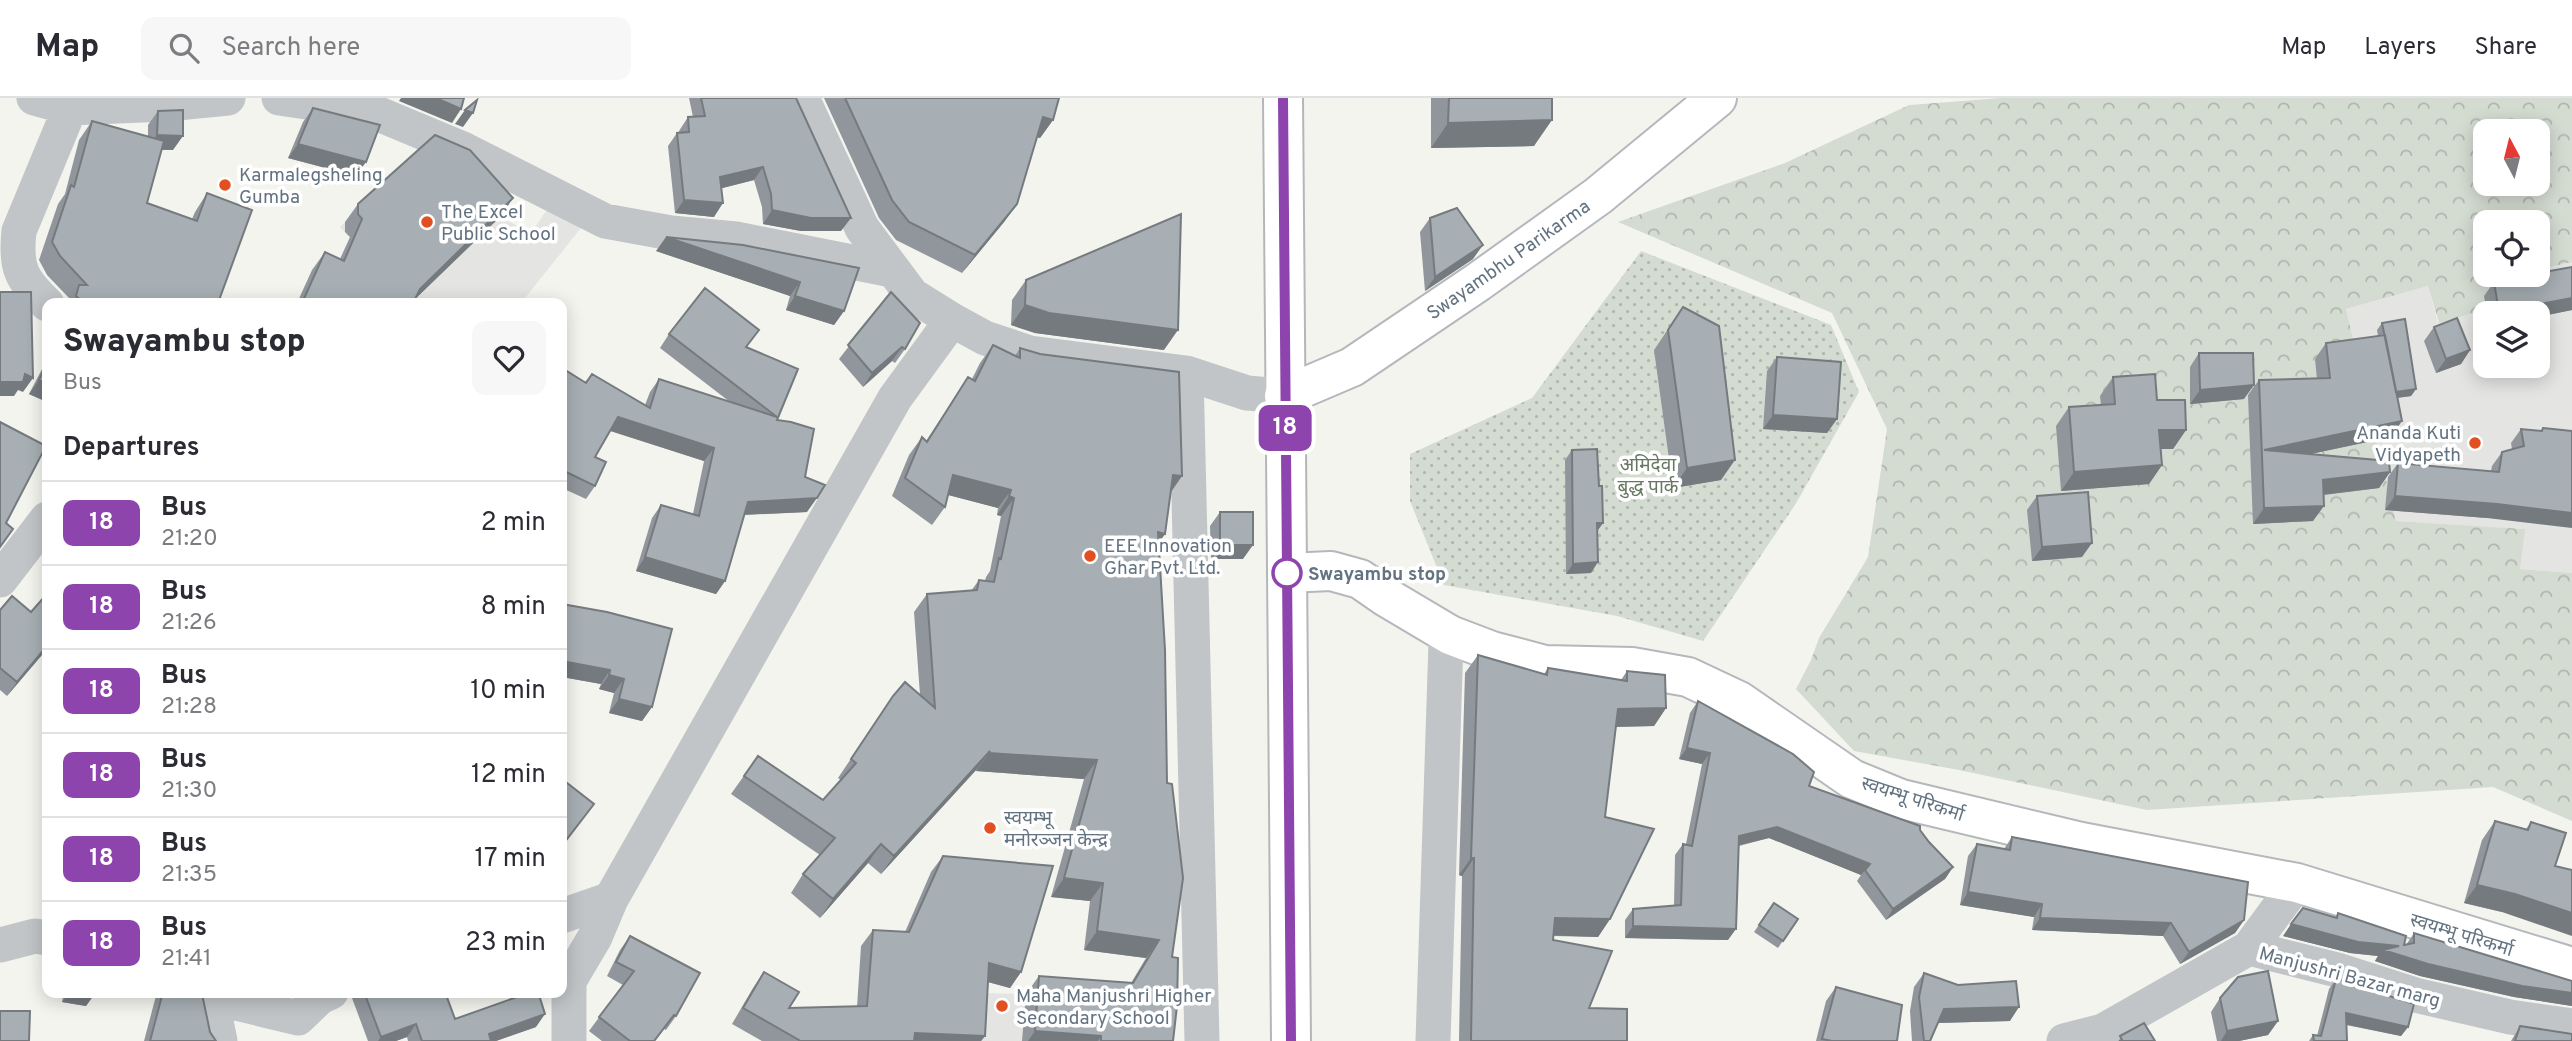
<!DOCTYPE html>
<meta charset="utf-8">
<style>
:root{--surface:#fff;--page:#f7f7f7;--text:#2b2b33;--muted:#7c7c81;--line:#e1e1e2}
body{margin:0;font-family:Overpass,"Noto Sans Devanagari",sans-serif;background:var(--page);color:var(--text);height:100vh;display:flex;flex-direction:column;font-size:26px;white-space:nowrap}
*{box-sizing:border-box;margin:0}
p{font-size:23px;color:var(--muted)}
.icon{flex:none;width:38px;height:38px;fill:none;stroke:currentColor;stroke-width:2;stroke-linecap:round;stroke-linejoin:round}
.map{position:relative;flex:1;overflow:hidden}
.sheet{position:absolute;left:42px;top:200px;width:525px;height:700px;display:flex;flex-direction:column;background:var(--surface);border-radius:14px;box-shadow:0 4px 18px #0003}
.sheet>*{flex:none}
.badge{padding:0 14px;border-radius:10px;font-size:24px;line-height:46px}
.needle{width:46px;rotate:353deg}
.buttons{position:absolute;left:2473px;top:21px;display:grid;gap:14px}
.buttons a{display:grid;place-items:center;width:77px;height:77px;border-radius:14px;background:var(--surface);box-shadow:0 4px 18px #0003;font-size:35px}
.map>.badge{position:absolute;translate:-50% -50%;box-shadow:0 0 0 4px #fff}
h2{padding:0 21px;font-size:26px;line-height:63px}
.round{display:grid;place-items:center;flex:none;width:74px;height:74px;border-radius:14px;background:var(--page)}
.overview{display:flex;align-items:center;justify-content:space-between;height:119px;padding:0 21px}
h1{font-size:33px;font-weight:800;line-height:52px}
ul{padding:0;list-style:none}
li{display:flex;align-items:center;gap:21px;height:84px;padding:0 21px;border-top:2px solid var(--line)}
li div{flex:1}
li b{display:block;font-size:26px}
li em{font-style:normal}
li .badge{min-width:77px;font-weight:700;text-align:center}
header{display:flex;align-items:center;gap:42px;box-sizing:border-box;height:98px;padding:0 35px;background:var(--surface);border-bottom:2px solid var(--line)}
header strong{font-size:33px}
nav{display:flex;gap:38px;margin-inline-start:auto;font-size:24px}
.search{width:490px;height:63px;background:var(--page);display:flex;align-items:center;gap:18px;box-sizing:border-box;padding:0 24px;border-radius:14px;color:var(--muted);font-size:26px}
.map>svg:first-child{display:block}
</style>
<header>
<strong>Map</strong>
<div class="search"><svg class="icon" aria-label="search" viewBox="0 0 24 24"><circle cx="10" cy="10" r="6"/><path d="M15 15l6 6"/></svg>Search here</div>
<nav><a>Map</a><a>Layers</a><a>Share</a></nav>
</header>
<div class="map">
<svg width="2572" height="943" viewBox="0 0 2572 943">
<defs>
<pattern id="forest-crowns" width="20" height="18" patternUnits="userSpaceOnUse" patternTransform="scale(1.75)"><rect width="20" height="18" fill="#d4dbd1"/><path d="M2 6a3 3 0 1 1 6 0M12 15a3 3 0 1 1 6 0" fill="none" stroke="#b0b6af"/></pattern>
<pattern id="park-dots" width="8" height="8" patternUnits="userSpaceOnUse" patternTransform="scale(1.75)"><rect width="8" height="8" fill="#d4dbd1"/><path d="M2 2h.1M6 6h.1" fill="none" stroke="#b0b6af" stroke-width="1.8" stroke-linecap="round"/></pattern>
</defs>
<rect width="100%" height="100%" fill="#f4f4ef"/>
<path fill="#e4e5e3" fill-rule="evenodd" d="M434,45l67,74 30,16 17,-25 33,20 -60,75h-109l-72,-76z
M2572,164v311l-52,-4 4,-40 -128,-8 -50,-212 82,-23 10,37 50,-42 28,-6h22v-5zM2485,215h53v53h-53z
M980,895l46,1 62,47h-111z"/>
<path fill="url(#forest-crowns)" fill-rule="evenodd" d="M2001,0h571v164l-34,8v-48h-53v53h31l-28,6 5,26 -54,16 -11,-37 -82,23 50,212 129,8 -5,40 52,4v248l-79,-34 -346,23 -188,-40 -105,-19 -58,-62 15,-29 8,-22 49,-81 19,-128 -55,-116 -214,-91 167,-59 124,-58zM2485,33h53v53h-53z"/>
<path fill="url(#park-dots)" d="M1641,153l190,74 28,67 -64,113 -92,136 -86,-25 -173,-31 -34,-84v-47l122,-56z"/>
<g fill="none" stroke-linecap="round" stroke-linejoin="round">
<g stroke="#b4b8bc" stroke-width="42">
<path id="major" d="M1284,298l68,-29 126,-85 120,-86 119,-98
M1287,475l44,-2 29,8 26,18 64,38 42,16 53,14 87,2 56,10 51,24 113,78 49,20 180,43 216,41 275,84"/>
</g>
<g stroke="#b4b7ba" stroke-width="42">
<path id="highway" d="M1283,0l8,943"/>
</g>
<path stroke="#c1c5c8" stroke-width="35" d="M34,0l36,10 97,-4 61,-6
M279,0l95,14 91,38 140,71 66,12 65,6 156,31
M802,0l60,130 50,67 40,25 33,18 45,15 156,20 61,20 37,3
M47,206c-26,-25 -32,-36 -28,-73l51,-123
M1186,275l16,668
M0,482l47,-61
M562,818l49,-17
M0,847l35,-9 12,2
M2249,850l48,-65
M205,894l6,5 87,21 22,-21 11,-5
M211,899l9,44
M569,943v-60l26,-44 16,-38 284,-501 57,-78
M1433,943l13,-399 4,-7
M2064,943l39,-10 146,-83 88,22 78,25 95,22 62,9"/>
<use href="#major" stroke="#fff" stroke-width="38"/>
<use href="#highway" stroke="#fff" stroke-width="38"/>
</g>
<path fill="#90969b" d="M689,0h107l45,133h-40l-38,-7 -1,-17 -8,-27 -32,8 -8,29 -39,-4 -7,-67 9,-13h2v-2l9,-14h5z
M824,0h235l-6,22 -13,18 -3,-1 -20,67 -13,18 -42,51 -66,-33 -17,-22z
M1431,0h121l-18,48 -103,2z
M313,10l43,68 -68,-18 15,-36z
M158,13l15,39h-12l-14,53 45,16 3,-7 12,-19 11,110h-151l3,-4 -23,-24 -8,-15 19,-56 7,-10 14,-54 13,-19 56,15v-11z
M513,100l-13,19 -85,82 -2,4h-116l15,-33 13,-18 15,7 10,-22 -5,-5v-10l13,-18z
M1430,120l43,41 -48,32 -5,-59z
M743,147l101,66 -10,14 -48,-15 4,-14 -134,-45z
M2572,169v43l-34,7v-4h-51l-3,-17 10,-14z
M1026,182l138,70 -129,-17 -24,-8 1,-25z
M891,194l14,57 -10,14 -3,-2 -29,26 -24,-28z
M1683,209l38,173 -48,8 -19,-138z
M2382,225l34,66 -5,7 -14,2 -6,39 -81,17 80,18 -11,16 -55,7 -11,26 -60,3 -5,-129 11,-15 58,-1 -2,-20 11,-16 52,-7 -1,-6z
M2434,229l36,23 -9,14 -25,9 -12,-32z
M669,236l78,13 30,73 28,57 2,35 -63,3 -19,66 -9,13 -80,-23 16,-53 9,-13 32,9 11,-53 -94,-30 -15,26v29l-9,13 -24,-11v-120l23,14 7,-8 53,31 5,-13 9,-13 71,23 -70,-54z
M993,247l22,11 5,-8 151,144 -6,42 -6,8 13,415 1,84h-151l4,-47 13,-18 92,7 15,-25 -62,-8 6,-49 -39,-4 33,-118 -108,-8 1,-2 -96,105 -13,-11 -48,55 -29,-25 12,-19 17,-19 -89,-61 27,-38 65,44 18,-20 -3,-2 55,-82 27,-1 -6,-83 13,-18 44,-3 8,-11 6,1 1,-4 4,-6 11,-55 -4,-1 1,-7 -50,-13 -3,12 -13,18 -40,-29 17,-41 13,-18 4,4 42,-64 4,2 8,-16z
M2199,255l45,46 -54,5v-37z
M1777,259l60,62 -10,14 -64,-4 4,-58z
M47,263v41l-18,-8 13,-25z
M2113,279l44,23 29,30 -13,19h-12l1,16 -13,19 -88,7 -5,-65 13,-19 32,-2 -1,-9z
M2543,330l29,3 -85,87 -102,-8 3,-33 10,-14 93,8 1,-5 10,-14 10,-3 -1,-6 10,-14 19,2z
M1572,352l27,36 4,37 -6,8 -6,42 -25,1 -1,-114z
M2037,398l45,61 -50,4 -5,-51z
M1220,414l23,47h-32l-1,-33z
M562,506l90,103 -10,14 -33,-8 5,-20 -15,-4 2,-5 -39,-7z
M0,512l47,39 -40,47 -7,-6z
M1478,557l66,19 4,-6 73,12 6,-9 39,37 -12,18 -38,1 -11,90 5,102 -12,18 -45,-1v4l36,68 38,33h-168l3,-165 -3,-1 6,-202z
M1698,603l111,85 111,44 9,12 24,25 -8,12 -59,41 -29,-39 4,-6 -92,-37 -30,8 -11,94 -103,-2v-18l8,-11 41,-3 1,-51 8,-11h3l16,-80 -23,-5 11,-46z
M562,681l32,25 -32,43z
M2495,723l31,8 5,-7 24,44 -53,46 -38,-9 18,-63z
M2012,739l232,83 -9,13 -55,31 -17,-28 -131,-6 2,-13 -74,-12 8,-49 9,-12 27,5z
M943,758l78,116 -11,16 -22,-6 -3,54 -4,5h-219l-30,-17 21,-36 11,-16 25,36 68,-1 4,-61 12,-16 32,2 26,-60z
M1774,805l24,16 -20,29 -24,-16z
M2338,815l66,32h2l8,-12 158,48v25l-58,-9 -94,-21 -45,-15 3,-5 -28,-3 -67,-17 52,-19z
M630,838l46,80 -10,14 -2,-1 -9,12h-53l-13,-10 34,-46 -16,-9 13,-26z
M1924,875l34,12 52,36 -72,2 -7,18h-19l-2,-30 4,-24z
M2336,881l72,48 -7,9 -55,-11 1,16h-38l4,-6 4,1 12,-47z
M1836,889l61,54h-81l10,-40z
M64,894h32l-10,14 -24,-4z
M157,894h41l12,40 6,9h-72z
M356,894h89l10,27 81,8 -40,14h-88l-1,-4 -11,4h-28l-16,-43z
M2220,900l58,23 -10,14 -29,6h-22l-6,-29z
M2520,928l52,15h-61z"/>
<path fill="#757a7e" d="M401,0h35l25,11 -9,14 -53,-22z
M465,12l8,3 -10,14 -8,-3z
M1043,19l10,3 -13,18 -9,-3z
M1552,22l-18,26 -103,2 17,-25z
M157,37l26,1 -10,14 -26,-1z
M298,46l68,18 -10,14 -68,-18z
M763,69l-9,13 -43,11 9,-14z
M513,100l-13,19 -89,86 9,-14z
M684,102l39,3 -9,14 -39,-4z
M1017,106l-13,18 -42,51 13,-18z
M772,112l79,8 -10,13h-40l-38,-7z
M666,139l134,45 -10,14 -134,-45z
M1483,147l-10,14 -48,32 10,-14z
M795,198l49,15 -10,14 -48,-15z
M2572,200v12l-34,7v-4h-40l1,-1z
M1025,207l153,25 -14,20 -129,-17 -24,-8z
M902,249l-10,14 -29,26 9,-14z
M2470,252l-9,14 -25,9 10,-14z
M25,276l8,4 -10,14 -5,-2 -4,6h-14v-14z
M39,282l8,4v18l-18,-8z
M2254,287l-10,14 -54,5 10,-14z
M2416,291l-5,7 -23,3 5,-7z
M1773,317l64,4 -10,14 -64,-4z
M618,319l96,31 -10,13 -96,-31z
M2402,323l-11,16 -128,27 1,-14z
M2159,332h27l-13,19h-27z
M1735,362l-14,20 -48,8 14,-20z
M2162,367l-13,19 -88,7 13,-19z
M2390,374l-11,16 -67,8 11,-16z
M953,377l58,15 -13,18 -57,-15z
M1173,377l9,1 -13,19z
M1009,398l5,2 -13,18 -4,-1z
M2395,398l102,8 75,9v15l-85,-10 -102,-8z
M817,400l-10,14 -69,3 10,-13z
M2324,408l-11,15 -60,3 11,-16z
M1597,425h6l-8,11z
M1158,434l7,2 -13,18z
M2092,445l-10,14 -50,4 10,-14z
M1220,447h33l-10,14h-32z
M645,459l80,24 -9,13 -80,-23z
M1598,464l-7,11 -25,1 7,-10z
M47,548v3l-40,47 10,-14z
M562,563l48,9 -9,14 -39,-7z
M609,577l15,4 -10,14 -15,-4z
M619,601l33,8 -10,14 -33,-8z
M1666,610l-12,18 -48,1 12,-18z
M1687,650l23,5 -8,11 -23,-5z
M990,653l-13,18 -96,105 13,-18z
M989,655l108,7 -13,19 -108,-8z
M1777,729l93,37 -9,11 -92,-37 -38,9 8,-11z
M881,746l-13,19 -48,55 13,-19z
M1471,760h3l-12,18 -3,-1z
M1953,769l-8,12 -59,41 7,-11z
M1064,780l39,5 -13,18 -39,-4z
M2477,787l38,9 57,19v23l-70,-24 -38,-9z
M1968,794l74,12 -8,13 -74,-12z
M1555,820l55,1 -12,18 -55,-2z
M2040,820l131,5 -8,13 -131,-6z
M2244,822l-9,13 -55,31 9,-12z
M2291,826l108,22 173,47v13l-58,-9 -94,-21 -45,-15 3,-5 -28,-3 -67,-17z
M1633,828l103,3 -8,11 -103,-2z
M1097,833l62,9 -13,18 -62,-8z
M989,865l32,9 -11,16 -33,-9z
M70,894h26l-10,14 -24,-4z
M2019,909l-9,14 -76,2 10,-14z
M2346,915l62,14 -7,9 -62,-13z
M545,916l-9,13 -40,14h-13l6,-7z
M2278,923l-10,14 -29,6h-18l6,-10z
M416,926l-9,13 -11,4h-18l3,-4z
M1035,933l66,5 -3,5h-70z
M915,935l70,3 -4,5h-72z"/>
<path fill="#a7afb4" stroke="#757a7e" stroke-width="2" d="M436,0h28l-3,11z
M701,0h95l55,120h-40l-39,-8 -1,-16 -8,-27 -43,10 3,26 -39,-3 -7,-67 12,-1 -1,-15 17,-1z
M845,0h214l-6,22 -10,-3 -26,87 -42,51 -66,-33 -17,-22z
M1449,0h103v22l-104,3z
M477,2l-4,13 -8,-3z
M313,10l67,17 -14,37 -68,-18z
M183,12v26l-26,-1 1,-24z
M92,23l72,20 -17,62 50,18 10,-28 45,17 -34,93h-134l-8,-7 3,-11h8l-27,-29 -8,-14 19,-57 3,2z
M435,37l35,15 43,48 -93,91 -7,14h-111l23,-51 19,9 18,-42 -4,-5v-10z
M1457,110l26,37 -48,32 -5,-59z
M1181,116l-3,116 -129,-17 -24,-8 1,-25z
M666,139l77,8 116,23 -15,43 -49,-15 5,-14z
M2572,169v31l-73,14 -5,-30 37,-7h7v-2z
M705,190l54,42 -13,17 52,22 -21,51 14,2 23,7 -9,48 20,8 -8,13 -69,4 -23,79 -80,-24 16,-52 38,11 15,-68 -96,-31 -23,40 11,5 -11,24 -33,-16v-102l24,15 6,-9 58,34 9,-29 118,38 -108,-83z
M0,194h31l2,86 -8,-4 -2,8h-23z
M891,194l29,31 -15,26 -3,-2 -30,26 -24,-28z
M1683,209l36,19 16,134 -48,8 -19,-138z
M2457,220l13,32 -24,9 -12,-32z
M2405,221l11,70 -20,3 -14,-69z
M2385,237l17,86 -138,29 125,11 1,11 -67,8 1,26 -60,2 -5,-128 71,-2 -4,-35z
M993,247l27,13v-10l20,6 139,18 3,104 -9,-1 -8,59 -7,-2 7,118 2,133 5,1 11,94 -11,79 6,1 -1,48 -4,35h-72v-5l-66,-5 4,-55 94,7 26,-43 -62,-9 6,-48 -39,-5 33,-118 -108,-7 1,-2 -96,105 -13,-12 -48,55 -30,-25 32,-36 -91,-62 14,-20 65,44 33,-37 -5,-4 42,-63 12,-14 30,26 -8,-114 50,-4 2,-10 15,2 5,-24 2,1 13,-61 -5,-2 2,-6 -58,-15 -8,32 -40,-29 17,-41 5,5 41,-65 7,4z
M2199,255h54l1,32 -54,5z
M1777,259l64,5 -4,57 -64,-4z
M47,266v20l-8,-4z
M2155,276l2,26h28l1,30h-27l3,35 -88,7 -5,-65 46,-3 -2,-27z
M0,324l46,24 -40,77 7,6 -13,18z
M2543,330l29,3v82l-75,-9 -102,-8 3,-33 101,9 3,-20 22,-6 -3,-17 21,2z
M1597,351l2,37h3l1,37h-6l1,39 -25,2 -1,-114z
M2088,394l4,51 -50,4 -5,-51z
M1220,414h33v33h-33z
M47,496v52l-30,36 -17,-14v-58l12,-14 19,16z
M562,506l45,8 65,17 -20,78 -33,-8 5,-20 -15,-4 1,-5 -48,-9z
M1478,557l69,20 1,-7 79,13v-10l38,4 1,33 -48,1 -13,108 49,12 -44,90 -55,-1 -2,22 59,11 -23,57 38,1v32h-156l3,-183h-3z
M1698,603l95,53 21,18 -5,14 111,40v4l9,12 24,25 -60,42 -28,-39 5,-6 -93,-37 -38,9 -3,93 -103,-3v-17l48,-4 2,-61 9,2 18,-93 -23,-5z
M562,681l32,25 -27,35 -5,-4z
M2495,723l33,9 3,-8 35,11 -11,33 17,4v43l-57,-19 -38,-9z
M2012,739l236,45 -4,38 -55,32 -18,-29 -131,-5 2,-14 -74,-12 9,-48 33,6z
M943,758l110,10 -32,106 -32,-9 -4,73 -70,-3 -1,8h-115v-1l-56,-32 21,-36 35,20 -10,16 78,-2 6,-76 36,2z
M1774,805l24,16 -15,22 -24,-16z
M2303,810l34,10 1,-5 68,23 -2,9 10,-2v-10l158,48v12l-50,-7 -94,-22 -45,-14 16,-4 -41,-4 -67,-18z
M630,838l70,37 -24,43 -2,-1 -20,26h-24l-31,-24 35,-46 -18,-9z
M2268,873l10,50 -51,10 -7,-33 18,-21z
M1924,875l34,12 58,-4 3,26 -75,2 -14,32h-6l-5,-44z
M2336,881l78,25 -6,23 -62,-14 1,28h-33l-1,-6 8,1z
M1836,889l66,18 -5,36h-65l-10,-2z
M163,894h35l4,2 8,38 6,9h-66z
M364,894h81l10,27 76,-27h7l7,22 -56,20 2,7h-69l-6,-17 -35,13z
M0,913h30l-1,30h-29z
M2144,925l11,18h-36l3,-1 -2,-4z
M2520,928l52,8v7h-57z"/>
<g fill="none" stroke-linecap="round" stroke-linejoin="round">
<g stroke="#fff" stroke-width="16">
<path id="line" d="M1283,0l8,943"/>
</g>
<use href="#line" stroke="#8e44ad" stroke-width="10"/>
</g>
<g fill="#e24f21" stroke="#fff" stroke-width="2.5">
<circle cx="225" cy="87" r="7"/>
<circle cx="427" cy="124" r="7"/>
<circle cx="2475" cy="345" r="7"/>
<circle cx="1090" cy="458" r="7"/>
<circle cx="990" cy="730" r="7"/>
<circle cx="1002" cy="908" r="7"/>
</g>
<circle fill="#fff" stroke="#8e44ad" stroke-width="3.5" cx="1287" cy="475" r="14"/>
<g text-anchor="middle" stroke-width="7" stroke-linejoin="round" paint-order="stroke">
<g font-size="19" fill="#637381" stroke="#fff" text-anchor="start">
<text x="239" y="83">Karmalegsheling<tspan x="239" dy="22">Gumba</tspan></text>
<text x="441" y="120">The Excel<tspan x="441" dy="22">Public School</tspan></text>
<text x="2461" y="341" text-anchor="end">Ananda Kuti<tspan x="2461" dy="22">Vidyapeth</tspan></text>
<text x="1104" y="454">EEE Innovation<tspan x="1104" dy="22">Ghar Pvt. Ltd.</tspan></text>
<text x="1004" y="726">स्वयम्भू<tspan x="1004" dy="22">मनोरञ्जन केन्द्र</tspan></text>
<text x="1016" y="904">Maha Manjushri Higher<tspan x="1016" dy="22">Secondary School</tspan></text>
</g>
<g font-size="19" fill="#637381" stroke="#fff">
<text transform="translate(1508 161) rotate(-35)" y="7">Swayambhu Parikarma</text>
<text transform="translate(1913 700) rotate(18)" y="7">स्वयम्भू परिकर्मा</text>
<text transform="translate(2462 836) rotate(17)" y="7">स्वयम्भू परिकर्मा</text>
<text transform="translate(2350 878) rotate(15)" y="7">Manjushri Bazar marg</text>
</g>
<g font-size="19" fill="#667861" stroke="#fff">
<text x="1648" y="373">अमिदेवा<tspan x="1648" dy="22">बुद्ध पार्क</tspan></text>
</g>
<g font-size="19" font-weight="bold" fill="#637381" stroke="#fff" text-anchor="start">
<text x="1308" y="482">Swayambu stop</text>
</g>
</g>
</svg>
<div class="buttons">
<a><svg class="needle" viewBox="-14 -14 28 28"><path d="M0-13l5 13h-10z" fill="#e53935"/><path d="M0 13l5-13h-10z" fill="#7c7c81"/></svg></a>
<a><svg class="icon" aria-label="locate" viewBox="0 0 24 24"><circle cx="12" cy="12" r="6"/><path d="M12 2v4M12 18v4M2 12h4M18 12h4"/></svg></a>
<a><svg class="icon" aria-label="layers" viewBox="0 0 24 24"><path d="M12 4l9 5-9 5-9-5zM3 14l9 5 9-5"/></svg></a>
</div>
<b class="badge" style="left:1285px;top:330px;background:#8e44ad;color:#fff">18</b>
<section class="sheet">
<div class="overview"><div><h1>Swayambu stop</h1><p>Bus</p></div><a class="round"><svg class="icon" aria-label="heart" viewBox="0 0 24 24"><path d="M12 20l-8-8c-3-5 5-10 8-4 3-6 11-1 8 4z"/></svg></a></div>
<h2>Departures</h2>
<ul>
<li><span class="badge" style="background:#8e44ad;color:#fff">18</span><div><b>Bus</b><p>21:20</p></div><em>2 min</em></li>
<li><span class="badge" style="background:#8e44ad;color:#fff">18</span><div><b>Bus</b><p>21:26</p></div><em>8 min</em></li>
<li><span class="badge" style="background:#8e44ad;color:#fff">18</span><div><b>Bus</b><p>21:28</p></div><em>10 min</em></li>
<li><span class="badge" style="background:#8e44ad;color:#fff">18</span><div><b>Bus</b><p>21:30</p></div><em>12 min</em></li>
<li><span class="badge" style="background:#8e44ad;color:#fff">18</span><div><b>Bus</b><p>21:35</p></div><em>17 min</em></li>
<li><span class="badge" style="background:#8e44ad;color:#fff">18</span><div><b>Bus</b><p>21:41</p></div><em>23 min</em></li>
</ul>
</section>
</div>
